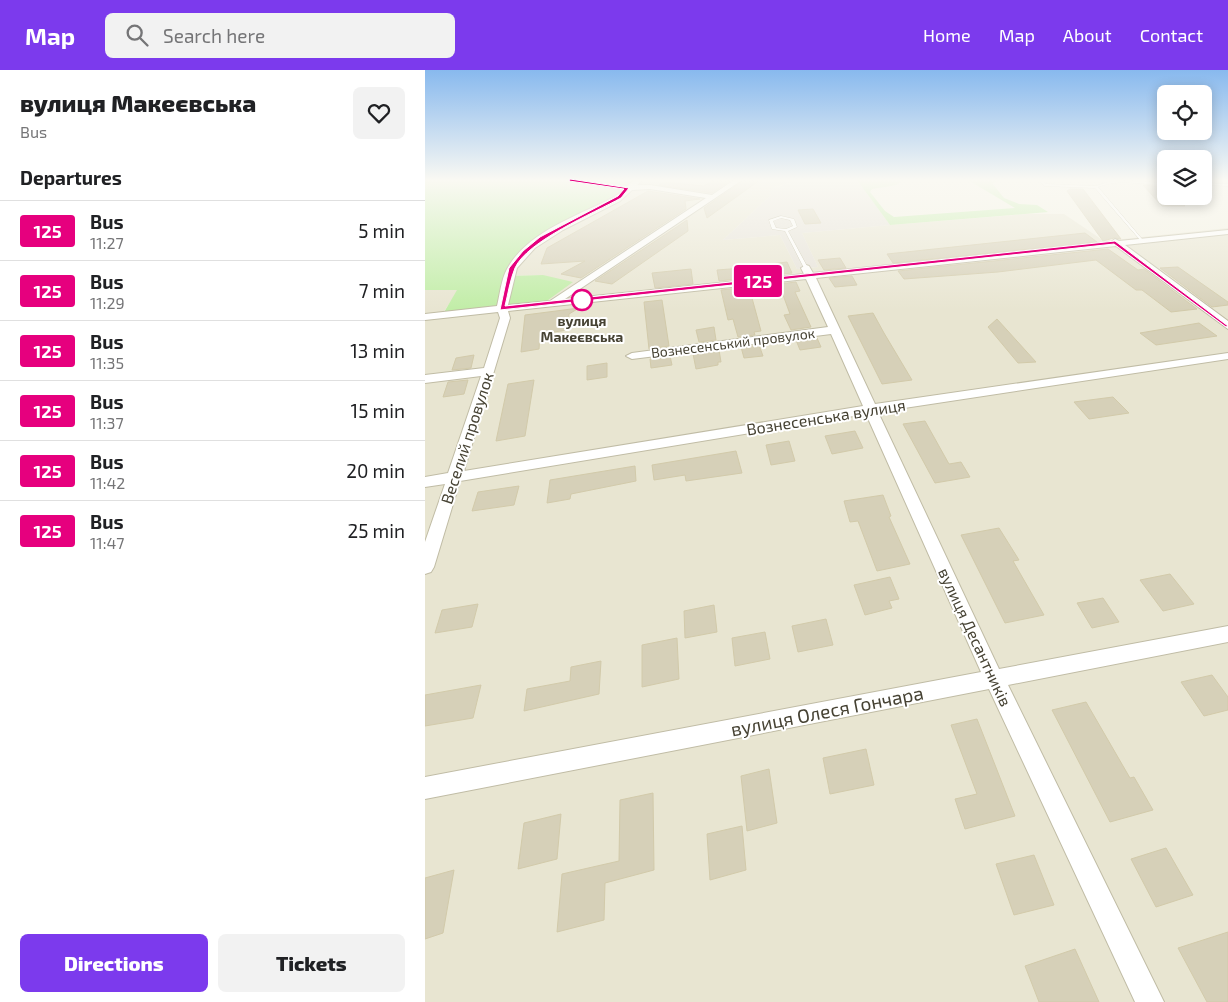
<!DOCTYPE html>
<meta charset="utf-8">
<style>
:root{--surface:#fff;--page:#f2f2f2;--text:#202124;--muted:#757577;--line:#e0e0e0;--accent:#7c3aed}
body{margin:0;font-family:"Exo 2",sans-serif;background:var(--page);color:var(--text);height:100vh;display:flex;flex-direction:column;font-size:19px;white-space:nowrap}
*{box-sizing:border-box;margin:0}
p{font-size:16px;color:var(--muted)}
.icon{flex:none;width:28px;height:28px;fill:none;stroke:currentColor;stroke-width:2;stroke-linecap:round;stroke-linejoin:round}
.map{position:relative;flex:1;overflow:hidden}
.panel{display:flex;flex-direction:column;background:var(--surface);width:425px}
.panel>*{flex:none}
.badge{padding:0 10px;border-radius:4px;font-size:18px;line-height:32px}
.fabs{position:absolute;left:732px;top:15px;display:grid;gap:10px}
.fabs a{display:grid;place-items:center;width:55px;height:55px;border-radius:8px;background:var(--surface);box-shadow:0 2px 12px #0003;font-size:25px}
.map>.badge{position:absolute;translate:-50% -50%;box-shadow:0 0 0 2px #fff}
h2{padding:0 20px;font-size:19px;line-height:45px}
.round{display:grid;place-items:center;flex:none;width:52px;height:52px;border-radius:8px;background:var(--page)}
.summary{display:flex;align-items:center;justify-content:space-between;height:85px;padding:0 20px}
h1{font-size:24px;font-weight:800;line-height:38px}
.primary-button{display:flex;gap:10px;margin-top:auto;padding:10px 20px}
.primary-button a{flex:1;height:58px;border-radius:8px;background:var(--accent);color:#fff;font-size:20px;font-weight:800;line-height:58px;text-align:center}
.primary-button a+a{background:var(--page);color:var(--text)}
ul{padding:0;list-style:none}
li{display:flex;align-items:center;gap:15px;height:60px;padding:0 20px;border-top:1px solid var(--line)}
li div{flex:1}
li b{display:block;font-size:19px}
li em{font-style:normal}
li .badge{min-width:55px;font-weight:700;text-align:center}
header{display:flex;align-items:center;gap:30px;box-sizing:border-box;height:70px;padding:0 25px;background:var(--accent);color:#fff}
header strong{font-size:24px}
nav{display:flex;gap:28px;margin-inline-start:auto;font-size:18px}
.search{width:350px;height:45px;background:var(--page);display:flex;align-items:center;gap:12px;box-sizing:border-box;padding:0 18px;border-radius:8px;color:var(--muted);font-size:19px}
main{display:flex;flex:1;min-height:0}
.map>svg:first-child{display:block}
</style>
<header>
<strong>Map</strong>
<div class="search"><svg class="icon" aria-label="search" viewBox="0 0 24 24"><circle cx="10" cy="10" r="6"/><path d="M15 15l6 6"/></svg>Search here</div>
<nav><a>Home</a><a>Map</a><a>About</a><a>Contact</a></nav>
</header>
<main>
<section class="panel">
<div class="summary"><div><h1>вулиця Макеєвська</h1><p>Bus</p></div><a class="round"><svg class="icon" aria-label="heart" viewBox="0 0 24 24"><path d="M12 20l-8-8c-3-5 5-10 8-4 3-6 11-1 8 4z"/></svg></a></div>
<h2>Departures</h2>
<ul>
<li><span class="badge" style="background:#e6007e;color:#fff">125</span><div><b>Bus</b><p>11:27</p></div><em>5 min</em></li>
<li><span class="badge" style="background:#e6007e;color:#fff">125</span><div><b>Bus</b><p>11:29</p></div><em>7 min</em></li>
<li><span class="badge" style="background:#e6007e;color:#fff">125</span><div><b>Bus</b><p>11:35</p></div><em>13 min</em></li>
<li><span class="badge" style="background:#e6007e;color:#fff">125</span><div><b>Bus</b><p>11:37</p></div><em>15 min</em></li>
<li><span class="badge" style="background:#e6007e;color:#fff">125</span><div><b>Bus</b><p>11:42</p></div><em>20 min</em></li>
<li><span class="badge" style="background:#e6007e;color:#fff">125</span><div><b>Bus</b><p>11:47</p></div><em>25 min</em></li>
</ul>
<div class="primary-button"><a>Directions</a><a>Tickets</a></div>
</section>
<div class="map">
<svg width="803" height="932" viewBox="0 0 803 932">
<rect width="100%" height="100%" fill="#f4f2e4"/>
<path fill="#e8e5d1" d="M211,110h163l-24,7 -4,8 -48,45 57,-5 17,34 21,-2 -16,-34 88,-8 136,-11h38l40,27 124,-13v774h-803v-712h33l-15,23 100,-38 -40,1 3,-10 33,-31 79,-41 8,-8z"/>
<path fill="#e6e2d9" d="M403,110h29l33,45 -88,8 16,34 -21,2 -17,-34 -57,5 48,-45 -1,-6 25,-7z"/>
<path fill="#c1eda7" d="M0,110h211l-10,6 -8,8c-29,15 -108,49 -114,82l39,-1 30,7 -29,21 -101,11 14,-24h-32z
M432,110h47l-8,5 -24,4 -2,3 15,19 9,6 121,-9 -47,-28h37l-13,3 12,15 15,6 18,1 11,7 -158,13z"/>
<path fill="#d6d0b8" stroke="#d2caaa" d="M289,110h17l-19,13 -53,-8 5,-3 40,4z
M319,110h16l-53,38 -3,-10z
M718,115l22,2 1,9h9l10,10h-23z
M645,119h13l38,50 -7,-1 -11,3 -36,-50z
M223,121l52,8 -15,2 1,8 -105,69 -20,-4 24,-13 -44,3 6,-16z
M388,139l8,14 -16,1 -7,-14z
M262,150l1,11 -76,53 -17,-3z
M660,163l12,9 -204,21 -6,-9z
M683,179l30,21 6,-1 53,40 -26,3 -29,-22h-6l-40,-30 -98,12 -94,7 -6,-8z
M415,188l6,10 -22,2 -6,-10z
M362,192l5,11 -17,2 -4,-11z
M753,197l50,35v3l-16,2 -52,-39z
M318,198l3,10 -27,3 -2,-11z
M266,199l2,15 -38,4 -3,-15z
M427,206l5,9 -22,2 -6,-9z
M371,212l4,9 -5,1 16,35 -20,3 -7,-15 6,-1 -11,-30z
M324,217l12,44 -7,1 1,3 -17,2 -5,-18 -5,1 -7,-30z
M237,230l7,46 -20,3 -5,-47z
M154,238l-10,6 -1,16 -28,4 -1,15 -18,3 4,-37z
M448,243l11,20 28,47 -30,4 -34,-68z
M572,249l39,43 -18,1 -30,-36z
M774,253l18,13 -61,9 -16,-12z
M289,257l2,13 -17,2 -3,-12z
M392,268l4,9 -21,3 -4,-10z
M334,275l4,11 -19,2 -3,-11z
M294,280l2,12h-3v3l-22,4 -3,-15z
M49,285l-3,13 -19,2 4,-12z
M245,286l2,9 -21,3 -1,-9z
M182,293v14l-20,3v-14z
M43,310l-4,14 -21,3 5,-15z
M109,310l-9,56 -29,5 12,-57z
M688,327l16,16 -40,6 -15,-17z
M500,351l24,43 12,-2 9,15 -35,6 -32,-59z
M430,361l8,17 -31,6 -7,-18z
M364,371l6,20 -24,4 -5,-20z
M311,381l6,22 -56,8 -1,-6 -31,5 -2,-15z
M210,396l1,15 -65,13 -1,5 -23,4 3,-23z
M94,416l-5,19 -42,6 6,-19z
M458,425l8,21 -2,1 21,47 -33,7 -19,-50 -8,1 -6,-21z
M574,458l20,32 -6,1 31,54 -39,8 -44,-88z
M745,504l24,30 -31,7 -23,-31z
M465,507l9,22 -10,2 3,7 -27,7 -11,-30z
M678,528l16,24 -27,6 -15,-25z
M53,534l-6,23 -37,6 7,-23z
M289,535l3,27 -32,6 -1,-27z
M401,549l7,26 -35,7 -6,-26z
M340,562l5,27 -35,7 -3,-28z
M252,568l2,41 -37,8v-42z
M176,591l-2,33 -75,17 3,-22 43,-8 1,-14z
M787,605l16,22v13l-24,6 -23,-34z
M56,615l-8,33 -48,8v-31z
M661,632l44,76 4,-1 19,33 -43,12 -58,-112z
M552,649l38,97 -50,13 -10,-30 22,-5 -26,-69z
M441,679l8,36 -44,9 -7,-36z
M344,699l8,54 -30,8 -6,-55z
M228,723l1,77 -49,13 -1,37 -47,12 5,-58 57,-13 1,-61z
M136,744l-4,45 -39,10 6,-46z
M317,756l4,44 -36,10 -3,-46z
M741,778l27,47 -37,12 -25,-48z
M609,785l20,50 -40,10 -18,-51z
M29,800l-11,63 -18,6v-61z
M803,862v70h-21l-29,-54z
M650,879l24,53h-60l-14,-36z"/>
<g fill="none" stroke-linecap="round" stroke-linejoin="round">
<g stroke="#c0bca5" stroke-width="1">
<path id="service" d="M613,110h4l4,4 50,2c21,-9 47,-4 70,-3v2c-22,0 -47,-7 -68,2l44,52v2h-1l-46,-53 -50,-2z
M779,113l24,1v2l-24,-1z
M356,146l13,3 3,8 -9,4 20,37v1l-4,-1 -19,-37 -13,-2 -3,-9zM356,148l9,2 3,6 -7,3 -10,-1 -3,-7z"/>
</g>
<g stroke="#c0bca5" stroke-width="2">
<path id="minor" d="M142,110h18l42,6 8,-6h8l-6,5h13l62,10 22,-15h8l-177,119 239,-25 -3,-6 5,-3 3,1 4,7 298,-31 4,-3 4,2 109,-11v4l-103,11 103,76v8l-112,-83 -300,32 59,126 353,-51v6l-350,53 121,257 229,-43v16l-220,43 156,317h-29l-146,-313 -564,110v-22l556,-105 -115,-258 -406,67 -26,86 -3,5 -6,2v-32l20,-58 -20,3v-10l23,-4 33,-97 -56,7v-8l59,-7 16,-50 -2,-6 -73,8v-6l72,-8c3,-12 4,-26 10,-37 21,-38 71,-53 107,-72l10,-7zM225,119l56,9 -156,103 -42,4 9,-37 18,-20 28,-18 57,-29 12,-11zM381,209l22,48 -196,26 -6,3 6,3 199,-25 32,72 -399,65 46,-153 -2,-7z"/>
</g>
<use href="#service" fill="#fff" fill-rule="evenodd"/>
<use href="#minor" fill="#fff" fill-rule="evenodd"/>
</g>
<linearGradient id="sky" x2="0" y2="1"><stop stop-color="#88b9ee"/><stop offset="0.46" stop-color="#faf9f3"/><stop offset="1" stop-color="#faf9f3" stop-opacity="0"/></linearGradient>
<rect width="803" height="240" fill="url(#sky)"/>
<path fill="#e6007e" stroke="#fff" d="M145,109l59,9 -8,10c-27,15 -94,43 -106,70 -5,12 -7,26 -10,38l610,-65 113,85 -2,1 -112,-83 -614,66 9,-42 14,-17 17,-14 78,-41 6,-7 -55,-8z"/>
<circle fill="#fff" stroke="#e6007e" stroke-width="2.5" cx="157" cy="230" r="10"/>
<g text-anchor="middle" stroke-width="4" stroke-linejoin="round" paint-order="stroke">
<g font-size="14" font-weight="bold" fill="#464233" stroke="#fff">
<text x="157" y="256">вулиця<tspan x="157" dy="16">Макеєвська</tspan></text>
</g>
<g font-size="14" fill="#464233" stroke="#fff">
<text transform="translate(308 273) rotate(-7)" y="5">Вознесенський провулок</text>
</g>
<g font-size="16" fill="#464233" stroke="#fff">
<text transform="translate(401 347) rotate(-9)" y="6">Вознесенська вулиця</text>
<text transform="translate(42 368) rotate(-72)" y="6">Веселий провулок</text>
<text transform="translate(550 567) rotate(65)" y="6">вулиця Десантників</text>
</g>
<g font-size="19" fill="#464233" stroke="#fff">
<text transform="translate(402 641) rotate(-11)" y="7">вулиця Олеся Гончара</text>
</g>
</g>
</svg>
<div class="fabs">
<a><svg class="icon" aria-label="locate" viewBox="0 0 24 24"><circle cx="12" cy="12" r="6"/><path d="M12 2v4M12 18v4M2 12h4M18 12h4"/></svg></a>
<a><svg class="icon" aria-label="layers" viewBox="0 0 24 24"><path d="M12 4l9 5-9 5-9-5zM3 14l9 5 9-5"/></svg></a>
</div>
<b class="badge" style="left:333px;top:211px;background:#e6007e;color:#fff">125</b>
</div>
</main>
